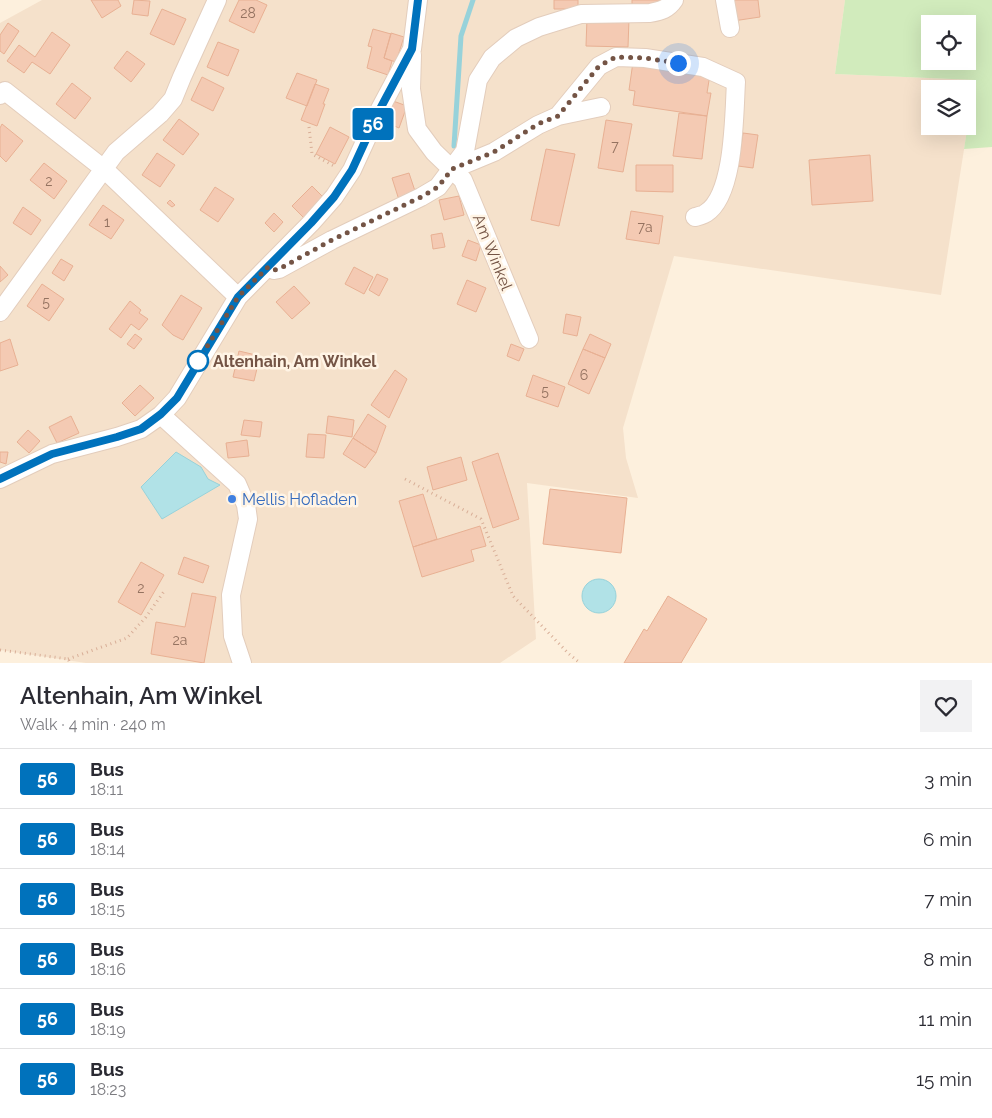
<!DOCTYPE html>
<meta charset="utf-8">
<style>
:root{--surface:#fff;--page:#f2f2f3;--text:#2b2b33;--muted:#7c7c81;--line:#e1e1e2}
body{margin:0;font-family:Raleway,sans-serif;background:var(--page);color:var(--text);height:100vh;display:flex;flex-direction:column;font-size:19px;white-space:nowrap}
*{box-sizing:border-box;margin:0}
p{font-size:16px;color:var(--muted)}
.icon{flex:none;width:28px;height:28px;fill:none;stroke:currentColor;stroke-width:2;stroke-linecap:round;stroke-linejoin:round}
.map{position:relative;height:663px;overflow:hidden}
.side{display:flex;flex-direction:column;background:var(--surface);flex:1}
.side>*{flex:none}
.badge{padding:0 10px;border-radius:4px;font-size:18px;line-height:32px}
.buttons{position:absolute;left:921px;top:15px;display:grid;gap:10px}
.buttons a{display:grid;place-items:center;width:55px;height:55px;border-radius:0px;background:var(--surface);box-shadow:0 5px 20px #0002;font-size:25px}
.you{position:absolute;width:25px;height:25px;margin:-12px;border:4px solid #fff;border-radius:50%;background:#1a73e8;box-shadow:0 0 0 8px #1a73e833}
.map>.badge{position:absolute;translate:-50% -50%;box-shadow:0 0 0 2px #fff}
.round{display:grid;place-items:center;flex:none;width:52px;height:52px;border-radius:0px;background:var(--page)}
.summary{display:flex;align-items:center;justify-content:space-between;height:85px;padding:0 20px}
h1{font-size:24px;font-weight:600;line-height:38px}
ul{padding:0;list-style:none}
li{display:flex;align-items:center;gap:15px;height:60px;padding:0 20px;border-top:1px solid var(--line)}
li div{flex:1}
li b{display:block;font-size:19px}
li em{font-style:normal}
li .badge{min-width:55px;font-weight:700;text-align:center}
.map>svg:first-child{display:block}
</style>
<div class="map">
<svg width="992" height="663" viewBox="0 0 992 663">
<rect width="100%" height="100%" fill="#fdf0dd"/>
<path fill="#f5e1cb" fill-rule="evenodd" d="M42,0h803l-10,74 140,6 -34,215 -267,-39 -51,172 3,30 12,40 -111,-15 9,156 -36,24h-414l-86,-13v-627zM930,89h38v37h-38z"/>
<path fill="#d1ebbc" fill-rule="evenodd" d="M845,0h147v147l-28,2 11,-69 -140,-6zM930,24h38v37h-38z"/>
<path fill="#b1e2e7" stroke="#97d2da" d="M176,452l25,15 7,12 12,6 -58,34 -21,-32z
M582 596a17 17 0 1 1 34 0a17 17 0 1 1-34 0Z"/>
<g fill="none" stroke-linecap="round" stroke-linejoin="round">
<path stroke="#97d2da" stroke-width="5" d="M454,146l7,-110 12,-36"/>
</g>
<path fill="#f4cab3" stroke="#e8b093" d="M91,0h27l3,6 -19,12z
M134,0l16,1 -2,15 -16,-2z
M239,0h17l11,5 -13,28 -25,-12z
M554,0h24v9h-24z
M632,0h27l1,3 -28,4z
M729,0h29l2,17 -27,4z
M162,9l24,10 -12,26 -24,-11z
M587,18l42,1 -1,28 -42,-1z
M8,23l11,8 -15,23 -4,-3v-16z
M373,29l18,5 -7,24 8,3 -4,14 -21,-7 5,-21 -4,-1z
M52,32l18,13 -20,29 -18,-12 -8,11 -17,-12 12,-16 16,12z
M391,33l13,4 -8,25 -12,-4z
M218,42l21,8 -11,26 -21,-9z
M127,51l18,13 -14,18 -17,-14z
M633,62l77,12 -3,19h4l-4,23 -74,-11 2,-14 -6,-1z
M297,73l20,7 -10,26 -21,-8z
M202,77l22,11 -11,23 -22,-11z
M72,83l19,15 -16,21 -19,-15z
M315,84l14,5 -6,15h2l-8,22 -16,-6z
M393,101l14,5 -8,22 -14,-6z
M679,113l28,3 -5,43 -29,-3z
M179,119l20,15 -16,21 -20,-15z
M606,120l26,4 -9,48 -25,-4z
M2,124l21,17 -17,21 -6,-6v-28z
M330,127l19,10 -14,27 -19,-10z
M743,133l15,2 -5,33 -15,-2z
M546,149l29,5 -16,72 -28,-6z
M157,153l18,12 -15,22 -18,-12z
M870,155l3,46 -61,4 -3,-45z
M44,163l23,18 -13,18 -24,-19z
M636,165h37v27l-37,-1z
M409,173l7,21 -17,6 -7,-22z
M312,186l12,12 -20,20 -12,-12z
M215,187l19,12 -16,23 -18,-12z
M459,196l5,19 -20,5 -5,-20z
M170,200l5,5 -3,2 -5,-4z
M103,205l21,15 -13,19 -22,-14z
M23,207l18,13 -10,15 -18,-12z
M631,211l32,5 -4,28 -33,-5z
M274,213l9,9 -9,10 -9,-9z
M442,233l3,14 -12,2 -2,-14z
M468,240l13,5 -5,16 -14,-5z
M61,259l12,7 -9,15 -12,-8z
M0,266l8,9 -8,7z
M354,267l19,10 -9,17 -19,-10z
M377,274l11,5 -9,17 -10,-6z
M467,280l19,8 -10,24 -19,-8z
M42,284l22,15 -15,22 -22,-15z
M294,286l16,17 -18,16 -16,-17z
M181,295l21,13 -19,32 -10,-5 -11,-10z
M130,301l11,9 -2,3 9,6 -9,11 -8,-6 -10,14 -12,-9z
M566,314l15,3 -4,19 -14,-3z
M135,334l7,5 -8,10 -7,-5z
M590,334l21,10 -6,14 -22,-9z
M10,339l8,26 -18,6v-28z
M511,344l13,5 -5,12 -12,-5z
M583,349l22,9 -16,36 -21,-10z
M239,351l21,5 -6,25 -21,-4z
M395,370l12,9 -18,39 -18,-13z
M533,375l32,12 -7,20 -32,-11z
M140,385l14,13 -19,18 -13,-13z
M368,414l18,12 -10,27 -23,-15z
M71,416l8,17 -22,10 -8,-16z
M328,416l26,4 -2,17 -26,-4z
M244,420l18,2 -2,15 -19,-2z
M28,430l12,11 -11,12 -12,-11z
M308,434l18,1 -2,23 -18,-1z
M353,438l23,15 -11,15 -22,-14z
M247,440l2,16 -21,2 -2,-15z
M0,452h8l-2,12 -6,-2z
M498,453l21,66 -26,9 -21,-66z
M461,457l6,23 -34,10 -6,-23z
M550,489l77,9 -6,55 -78,-9z
M423,494l14,45 -24,8 -14,-46z
M480,526l6,20 -15,4 3,11 -52,16 -9,-30z
M184,557l25,9 -6,17 -25,-9z
M141,562l23,13 -23,40 -23,-13z
M192,593l24,4 -12,66 -53,-9 5,-32 29,5z
M668,596l39,23 -26,44h-57l20,-34 3,2z"/>
<g fill="none" stroke-linecap="round" stroke-linejoin="round">
<g stroke="#e3cdbc" stroke-width="20">
<path id="minor" d="M725,0l5,28
M412,55l-1,34 6,40 17,23 29,28 66,159
M0,95l5,-4 99,78 134,128
M558,116l41,-50 17,-9 29,1 58,9 33,15c-2,31 -1,113 -30,131 -2,2 -7,3 -11,4
M453,169l41,-17 44,-27 20,-9 43,-9
M268,267l6,3 5,-1 53,-29 89,-43 17,-10 27,-36 13,-71 14,-22 24,-20 23,-11 42,-13 69,-1c11,-2 18,-4 24,-13
M0,312l116,-160 44,-38 13,-15 9,-22 35,-77
M161,415l76,69 9,21 2,14 -17,76 2,41 9,27
M0,479l52,-25 65,-17 24,-8 20,-14 16,-17 61,-101 73,-74 23,-26 18,-27 28,-61 32,-60 6,-49"/>
</g>
<path stroke="#d8ae97" stroke-width="3" stroke-dasharray="1 4" stroke-linecap="butt" d="M309,127l3,27 24,13
M405,479l76,40 32,77 56,58 11,9
M0,650l68,9 2,4
M68,659l59,-21 19,-21 19,-27"/>
<use href="#minor" stroke="#fff" stroke-width="18"/>
</g>
<g fill="none" stroke-linecap="round" stroke-linejoin="round">
<g stroke="#fff" stroke-width="11">
<path id="line" d="M0,479l52,-25 65,-17 24,-8 20,-15 16,-16 61,-101 73,-74 23,-26 18,-27 28,-61 32,-60 6,-49"/>
</g>
<use href="#line" stroke="#0072bc" stroke-width="8"/>
<path stroke="#745445" stroke-width="5" stroke-dasharray="0 9" d="M198,361l40,-64 30,-30 6,3 5,-1 53,-29 89,-43 17,-10 14,-18 42,-17 44,-28 20,-8 41,-50 17,-9 29,1 33,5"/>
</g>
<circle fill="#fff" stroke="#0072bc" stroke-width="2.5" cx="198" cy="361" r="10"/>
<circle fill="#3f7fe0" stroke="#fff4e5" stroke-width="2" cx="232" cy="499" r="5"/>
<g text-anchor="middle" stroke-width="5" stroke-linejoin="round" paint-order="stroke">
<g font-size="14" fill="#947260">
<text x="248" y="18">28</text>
<text x="615" y="151">7</text>
<text x="49" y="186">2</text>
<text x="107" y="227">1</text>
<text x="645" y="232">7a</text>
<text x="46" y="307">5</text>
<text x="584" y="380">6</text>
<text x="545" y="396">5</text>
<text x="141" y="593">2</text>
<text x="180" y="645">2a</text>
</g>
<g font-size="16" fill="#745445" stroke="#fff4e5">
<text transform="translate(493 252) rotate(68)" y="6">Am Winkel</text>
</g>
<g font-size="16" font-weight="bold" fill="#745445" stroke="#fff4e5" text-anchor="start">
<text x="213" y="367">Altenhain, Am Winkel</text>
</g>
<g font-size="16" fill="#366cbe" stroke="#fff4e5" text-anchor="start">
<text x="242" y="505">Mellis Hofladen</text>
</g>
</g>
</svg>
<div class="buttons">
<a><svg class="icon" aria-label="locate" viewBox="0 0 24 24"><circle cx="12" cy="12" r="6"/><path d="M12 2v4M12 18v4M2 12h4M18 12h4"/></svg></a>
<a><svg class="icon" aria-label="layers" viewBox="0 0 24 24"><path d="M12 4l9 5-9 5-9-5zM3 14l9 5 9-5"/></svg></a>
</div>
<div class="you" style="left:678px;top:63px"></div>
<b class="badge" style="left:373px;top:124px;background:#0072bc;color:#fff">56</b>
</div>
<section class="side">
<div class="summary"><div><h1>Altenhain, Am Winkel</h1><p>Walk · 4 min · 240 m</p></div><a class="round"><svg class="icon" aria-label="heart" viewBox="0 0 24 24"><path d="M12 20l-8-8c-3-5 5-10 8-4 3-6 11-1 8 4z"/></svg></a></div>
<ul>
<li><span class="badge" style="background:#0072bc;color:#fff">56</span><div><b>Bus</b><p>18:11</p></div><em>3 min</em></li>
<li><span class="badge" style="background:#0072bc;color:#fff">56</span><div><b>Bus</b><p>18:14</p></div><em>6 min</em></li>
<li><span class="badge" style="background:#0072bc;color:#fff">56</span><div><b>Bus</b><p>18:15</p></div><em>7 min</em></li>
<li><span class="badge" style="background:#0072bc;color:#fff">56</span><div><b>Bus</b><p>18:16</p></div><em>8 min</em></li>
<li><span class="badge" style="background:#0072bc;color:#fff">56</span><div><b>Bus</b><p>18:19</p></div><em>11 min</em></li>
<li><span class="badge" style="background:#0072bc;color:#fff">56</span><div><b>Bus</b><p>18:23</p></div><em>15 min</em></li>
</ul>
</section>
